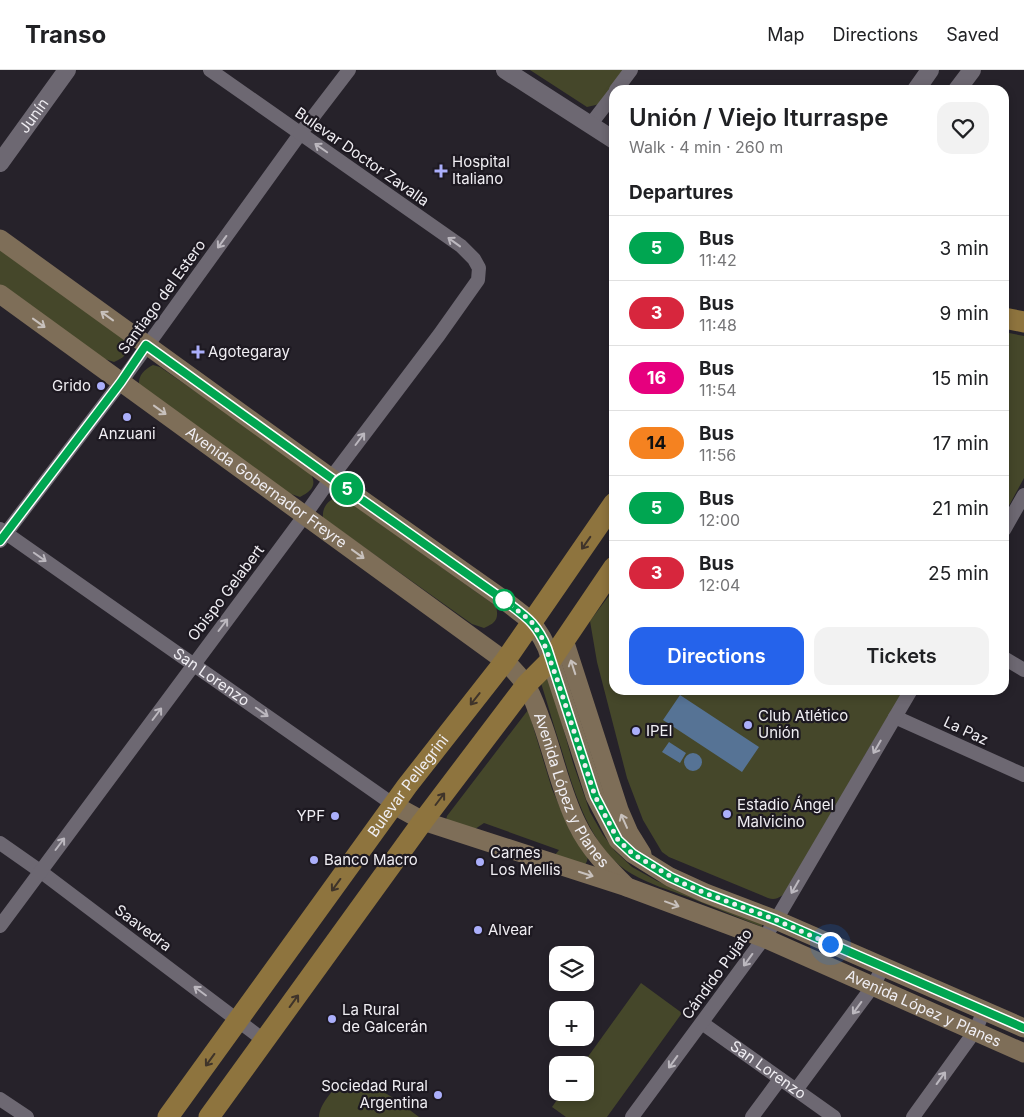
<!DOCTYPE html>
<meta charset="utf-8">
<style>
:root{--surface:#fff;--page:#f2f2f2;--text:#202124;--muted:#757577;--line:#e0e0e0;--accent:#2563eb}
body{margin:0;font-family:Inter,sans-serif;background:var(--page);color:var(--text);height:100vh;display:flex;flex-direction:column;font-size:19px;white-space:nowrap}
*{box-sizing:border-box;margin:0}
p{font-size:16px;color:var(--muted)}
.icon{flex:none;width:28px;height:28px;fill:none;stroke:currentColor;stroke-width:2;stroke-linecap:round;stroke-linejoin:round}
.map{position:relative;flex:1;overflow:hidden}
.sheet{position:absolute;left:609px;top:15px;width:400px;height:610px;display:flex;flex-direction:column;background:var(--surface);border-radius:15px;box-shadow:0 2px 8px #0003}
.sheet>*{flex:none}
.badge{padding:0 10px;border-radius:16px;font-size:18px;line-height:32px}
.tools{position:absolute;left:549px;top:876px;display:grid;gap:10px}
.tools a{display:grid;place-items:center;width:45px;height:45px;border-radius:10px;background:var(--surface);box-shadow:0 2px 8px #0003;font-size:25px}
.you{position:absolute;width:25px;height:25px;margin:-12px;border:4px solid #fff;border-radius:50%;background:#1a73e8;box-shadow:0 0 0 8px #1a73e833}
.map>.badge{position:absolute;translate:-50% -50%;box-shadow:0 0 0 2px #fff}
h2{padding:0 20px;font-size:19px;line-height:45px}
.round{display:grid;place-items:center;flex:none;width:52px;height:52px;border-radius:15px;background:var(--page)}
.overview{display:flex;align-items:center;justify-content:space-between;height:85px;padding:0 20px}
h1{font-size:24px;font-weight:600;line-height:38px}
.cta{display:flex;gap:10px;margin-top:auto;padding:10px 20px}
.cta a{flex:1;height:58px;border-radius:15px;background:var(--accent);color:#fff;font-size:20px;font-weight:600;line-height:58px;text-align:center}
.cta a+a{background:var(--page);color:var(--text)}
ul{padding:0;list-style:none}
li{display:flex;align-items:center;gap:15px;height:65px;padding:0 20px;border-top:1px solid var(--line)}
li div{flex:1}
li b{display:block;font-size:19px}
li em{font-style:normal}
li .badge{min-width:55px;font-weight:700;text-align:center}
header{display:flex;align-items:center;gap:30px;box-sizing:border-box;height:70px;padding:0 25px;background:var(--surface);border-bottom:1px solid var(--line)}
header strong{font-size:24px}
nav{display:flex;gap:28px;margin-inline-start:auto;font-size:18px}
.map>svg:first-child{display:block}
</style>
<header>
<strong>Transo</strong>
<nav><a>Map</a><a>Directions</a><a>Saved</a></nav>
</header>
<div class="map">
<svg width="1024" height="1047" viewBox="0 0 1024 1047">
<rect width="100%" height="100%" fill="#26222a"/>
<path fill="#45472a" d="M530,0h95l-25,34 -13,3z
M0,180l126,90c3,13 0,17 -12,22l-12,-4 -102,-72z
M1004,262l20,4v142l-20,37z
M153,295l7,2 146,101c12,13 9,22 -6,29l-12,-4 -149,-106c-1,-11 4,-17 14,-22z
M337,427l7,1 152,108c3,13 0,17 -12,22l-12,-4 -149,-106c-1,-10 4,-17 14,-21z
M614,519v101h290l-42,70 -74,130c-6,6 -11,11 -20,8l-99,-41 -7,-5 -19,-32 -16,-42 -30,-116 -7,-41z
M548,605l25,88 17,49 13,23 12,16 17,16 25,14 105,42v4c-25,-10 -49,-20 -74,-30 -19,-7 -39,-13 -56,-23 -42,-24 -58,-83 -71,-126 -7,-21 -13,-43 -20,-65z
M528,640l24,79 19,44 17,24 -1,4 -2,4 -31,-9 5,-6 -75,-27 -9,6 -29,-9 1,-4z
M641,913l41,30 -75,104h-41l-14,-10 10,-14 23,-1v-27h-3z
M364,1010l31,19 24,18h-100c0,-11 14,-30 25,-34 6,-2 13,-2 20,-3z"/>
<path fill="#567395" d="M680,625l79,52 -17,25 -79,-52z
M669,672l17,11 -6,10 -18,-11z
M684 692a9 9 0 1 1 18 0a9 9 0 1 1-18 0Z"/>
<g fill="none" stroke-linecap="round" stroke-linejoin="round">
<g stroke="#6d6872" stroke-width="14">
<path d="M616,20l15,-20"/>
<path d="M590,55l24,-31"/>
<path id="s1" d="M0,459l394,276"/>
<path d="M1004,460l20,-35"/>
<path d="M0,471l121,-159 179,-248 49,-64"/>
<path d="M1004,588l20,12"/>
<path d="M895,647l129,58"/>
<path d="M0,773l40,28 225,170"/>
<path d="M0,856l305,-411 26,-37 108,-143 39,-55 1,-12 -5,-9 -13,-13 -251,-176"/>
<path id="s2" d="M702,953l132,94"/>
<path d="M796,1020l77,-104 10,-19"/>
<path d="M0,1029l27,18"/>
<path d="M632,1047l132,-179 12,-18 135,-230"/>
<path d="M752,1047l28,-38"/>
<path d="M913,1047l62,-86 9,-20"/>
</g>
<g stroke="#6d6872" stroke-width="18">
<path d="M505,0l109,70"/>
<path d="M916,20l14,-20"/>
<path d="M957,20l15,-20"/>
<path id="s3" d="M0,93l67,-93"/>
</g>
<g stroke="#7e6e58" stroke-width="19">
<path d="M0,169l331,239 173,122 27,21 11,17 5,10 48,148 23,44 15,14 37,23 35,16 71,27 248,108"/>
<path id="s4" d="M0,224l505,367c7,7 14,14 20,23 8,11 12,26 17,39 12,33 19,69 35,101 12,25 31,44 50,63"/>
<path d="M564,570l55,170 10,23 13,21"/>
<path id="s5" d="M394,735l29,16 204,66 137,51 260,115"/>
</g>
<g stroke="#8e743e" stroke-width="21">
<path d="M1004,248l20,4"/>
<path id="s6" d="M168,1047l239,-331 98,-125 109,-158"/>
<path d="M209,1047l214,-296 103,-136 25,-25 63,-93"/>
</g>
</g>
<defs><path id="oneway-shaft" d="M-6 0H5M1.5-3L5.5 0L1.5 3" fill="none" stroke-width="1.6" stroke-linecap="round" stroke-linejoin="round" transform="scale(1.25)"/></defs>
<g stroke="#bcb8bf">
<use href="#oneway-shaft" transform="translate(321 78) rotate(-145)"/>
<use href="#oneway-shaft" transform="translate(222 172) rotate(126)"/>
<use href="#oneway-shaft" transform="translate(454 172) rotate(-144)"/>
<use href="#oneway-shaft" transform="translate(360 369) rotate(-53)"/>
<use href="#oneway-shaft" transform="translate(40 487) rotate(35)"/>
<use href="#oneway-shaft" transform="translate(223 555) rotate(-53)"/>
<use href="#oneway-shaft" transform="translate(262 642) rotate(35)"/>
<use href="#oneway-shaft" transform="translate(157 644) rotate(-53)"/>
<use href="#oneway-shaft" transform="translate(877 677) rotate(120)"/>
<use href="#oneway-shaft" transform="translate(60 774) rotate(-53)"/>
<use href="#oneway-shaft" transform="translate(795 817) rotate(120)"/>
<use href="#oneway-shaft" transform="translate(748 890) rotate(126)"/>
<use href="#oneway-shaft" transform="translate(200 921) rotate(-143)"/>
<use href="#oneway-shaft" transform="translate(857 938) rotate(126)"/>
<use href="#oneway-shaft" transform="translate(673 992) rotate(126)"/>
<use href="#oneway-shaft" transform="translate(941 1008) rotate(-54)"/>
</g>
<g stroke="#c8c1bd">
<use href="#oneway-shaft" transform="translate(107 246) rotate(-144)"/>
<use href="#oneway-shaft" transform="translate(39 253) rotate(36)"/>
<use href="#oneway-shaft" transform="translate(160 340) rotate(36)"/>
<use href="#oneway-shaft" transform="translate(358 484) rotate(36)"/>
<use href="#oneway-shaft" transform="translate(573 597) rotate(-108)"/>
<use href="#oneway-shaft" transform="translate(624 751) rotate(-114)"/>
<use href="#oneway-shaft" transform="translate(586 804) rotate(18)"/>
<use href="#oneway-shaft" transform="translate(672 834) rotate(20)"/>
</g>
<g stroke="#3f342a">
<use href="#oneway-shaft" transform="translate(586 473) rotate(125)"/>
<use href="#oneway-shaft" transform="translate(475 629) rotate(128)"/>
<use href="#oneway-shaft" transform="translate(440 729) rotate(-53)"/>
<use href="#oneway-shaft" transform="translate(336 815) rotate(126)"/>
<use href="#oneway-shaft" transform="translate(294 931) rotate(-54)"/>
<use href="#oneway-shaft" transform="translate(210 990) rotate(126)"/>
</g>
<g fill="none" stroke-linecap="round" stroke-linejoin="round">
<g stroke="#fff" stroke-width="11">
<path id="line" d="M0,471l121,-159 25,-37 185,133 173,122c22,17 32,22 43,48l48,148 23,44 15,14 37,23 35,16 71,27 248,108"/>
</g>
<use href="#line" stroke="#00a651" stroke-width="8"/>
<path stroke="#f0eef3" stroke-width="5" stroke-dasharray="0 9" d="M504,530l27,21 11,17 15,41 38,117 23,44 15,14 47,28 25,11 71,27 54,24"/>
</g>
<g fill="#abaffb" stroke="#1d1921" stroke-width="2">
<path d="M438.5 93.5h5v5h5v5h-5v5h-5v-5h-5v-5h5z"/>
<path d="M195.5 274.5h5v5h5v5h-5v5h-5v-5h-5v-5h5z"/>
<circle cx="101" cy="316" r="5"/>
<circle cx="127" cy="347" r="5"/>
<circle cx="748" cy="655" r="5"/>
<circle cx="636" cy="661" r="5"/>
<circle cx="727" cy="744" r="5"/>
<circle cx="335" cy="746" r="5"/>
<circle cx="314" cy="790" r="5"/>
<circle cx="480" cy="792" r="5"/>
<circle cx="478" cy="860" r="5"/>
<circle cx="332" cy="949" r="5"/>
<circle cx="438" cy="1025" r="5"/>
</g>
<circle fill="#fff" stroke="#00a651" stroke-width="2.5" cx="504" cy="530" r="10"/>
<g text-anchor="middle" stroke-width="4.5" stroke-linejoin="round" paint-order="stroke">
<g font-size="15" fill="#f0eef3" stroke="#1d1921">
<text dy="5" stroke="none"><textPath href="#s3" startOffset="58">Junín</textPath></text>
<text transform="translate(362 87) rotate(35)" y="5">Bulevar Doctor Zavalla</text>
<text transform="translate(162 227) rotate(-54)" y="5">Santiago del Estero</text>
<text dy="5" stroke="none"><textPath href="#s4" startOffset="329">Avenida Gobernador Freyre</textPath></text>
<text transform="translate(226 523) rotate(-53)" y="5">Obispo Gelabert</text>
<text dy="5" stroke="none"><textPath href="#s1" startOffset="258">San Lorenzo</textPath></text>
<text transform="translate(966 661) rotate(25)" y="5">La Paz</text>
<text dy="5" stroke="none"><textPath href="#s6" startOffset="409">Bulevar Pellegrini</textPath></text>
<text dy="5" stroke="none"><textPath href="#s4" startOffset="771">Avenida López y Planes</textPath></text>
<text transform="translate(143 858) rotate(37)" y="5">Saavedra</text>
<text transform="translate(717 904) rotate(-54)" y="5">Cándido Pujato</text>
<text dy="5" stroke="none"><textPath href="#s5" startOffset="568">Avenida López y Planes</textPath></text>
<text dy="5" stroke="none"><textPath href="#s2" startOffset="81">San Lorenzo</textPath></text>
</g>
<g font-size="15" fill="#f0eef3" stroke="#1d1921" text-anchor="start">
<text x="452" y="97">Hospital<tspan x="452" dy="17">Italiano</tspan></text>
<text x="208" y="287">Agotegaray</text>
<text x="91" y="321" text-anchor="end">Grido</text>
<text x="127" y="369" text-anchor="middle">Anzuani</text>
<text x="758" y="651">Club Atlético<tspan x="758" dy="17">Unión</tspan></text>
<text x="646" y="666">IPEI</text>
<text x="737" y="740">Estadio Ángel<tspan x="737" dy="17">Malvicino</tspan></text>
<text x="325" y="751" text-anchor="end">YPF</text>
<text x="490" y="788">Carnes<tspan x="490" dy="17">Los Mellis</tspan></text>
<text x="324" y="795">Banco Macro</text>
<text x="488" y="865">Alvear</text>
<text x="342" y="945">La Rural<tspan x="342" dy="17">de Galcerán</tspan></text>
<text x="428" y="1021" text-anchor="end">Sociedad Rural<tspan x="428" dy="17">Argentina</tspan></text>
</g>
</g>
</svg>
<div class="tools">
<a><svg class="icon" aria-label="layers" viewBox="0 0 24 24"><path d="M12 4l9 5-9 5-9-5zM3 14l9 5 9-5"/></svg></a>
<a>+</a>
<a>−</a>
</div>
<div class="you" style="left:830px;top:874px"></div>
<b class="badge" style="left:347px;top:419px;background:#00a651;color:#fff">5</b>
<section class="sheet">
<div class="overview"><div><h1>Unión / Viejo Iturraspe</h1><p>Walk · 4 min · 260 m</p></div><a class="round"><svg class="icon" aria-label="heart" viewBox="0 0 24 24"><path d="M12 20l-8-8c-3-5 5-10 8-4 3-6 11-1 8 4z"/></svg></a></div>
<h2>Departures</h2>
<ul>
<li><span class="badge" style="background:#00a651;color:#fff">5</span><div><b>Bus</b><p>11:42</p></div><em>3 min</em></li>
<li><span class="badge" style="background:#d7263d;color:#fff">3</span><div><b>Bus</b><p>11:48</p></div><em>9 min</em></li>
<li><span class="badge" style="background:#e6007e;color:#fff">16</span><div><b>Bus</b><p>11:54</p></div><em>15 min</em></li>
<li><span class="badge" style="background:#f58220;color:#111">14</span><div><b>Bus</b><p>11:56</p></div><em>17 min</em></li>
<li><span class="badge" style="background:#00a651;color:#fff">5</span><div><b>Bus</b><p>12:00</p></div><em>21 min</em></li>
<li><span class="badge" style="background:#d7263d;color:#fff">3</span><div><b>Bus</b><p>12:04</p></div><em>25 min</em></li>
</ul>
<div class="cta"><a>Directions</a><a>Tickets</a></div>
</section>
</div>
